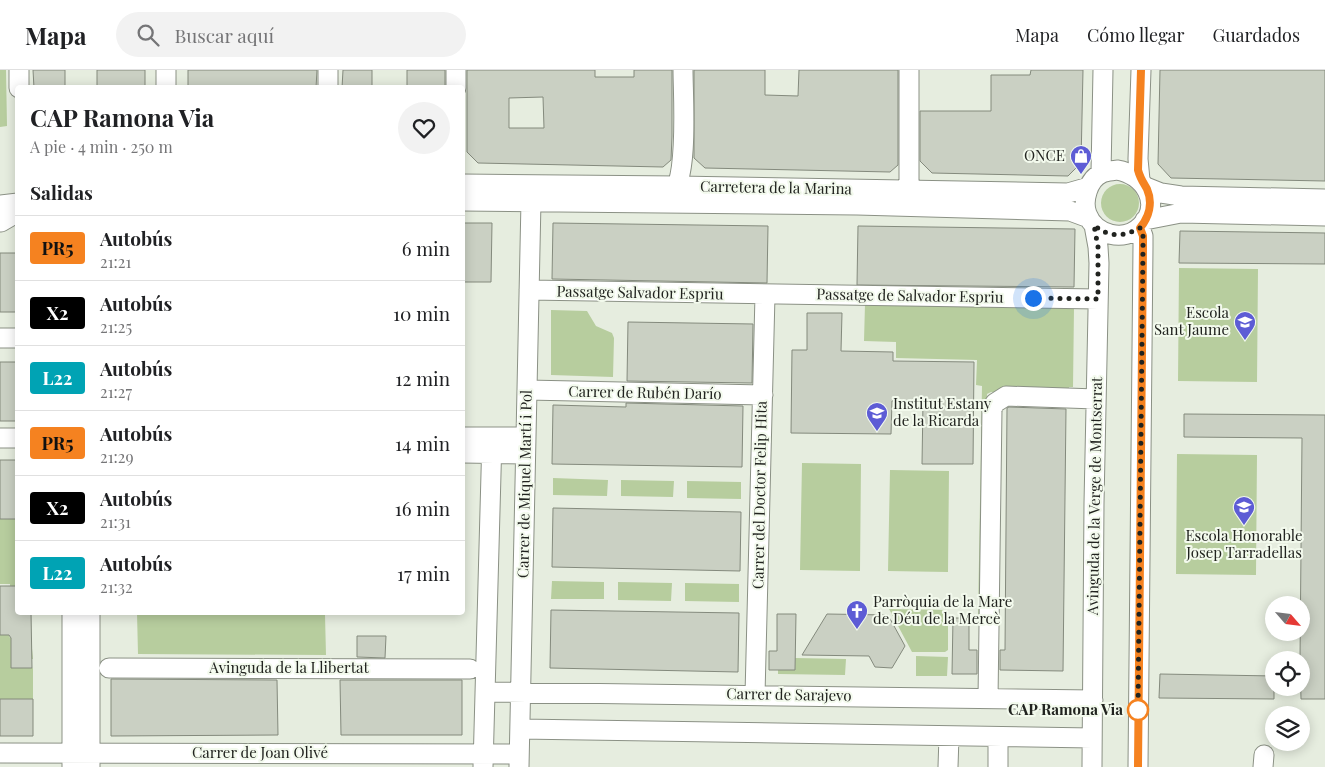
<!DOCTYPE html>
<html lang="es">
<meta charset="utf-8">
<style>
:root{--surface:#fff;--page:#f2f2f2;--text:#202124;--muted:#757577;--line:#e0e0e0}
body{margin:0;font-family:"Playfair Display",serif;background:var(--page);color:var(--text);height:100vh;display:flex;flex-direction:column;font-size:19px;white-space:nowrap}
*{box-sizing:border-box;margin:0}
p{font-size:16px;color:var(--muted)}
.icon{flex:none;width:28px;height:28px;fill:none;stroke:currentColor;stroke-width:2;stroke-linecap:round;stroke-linejoin:round}
.map{position:relative;flex:1;overflow:hidden}
.details{position:absolute;left:15px;top:15px;width:450px;height:530px;display:flex;flex-direction:column;background:var(--surface);border-radius:5px;box-shadow:0 2px 12px #0003}
.details>*{flex:none}
.badge{padding:0 10px;border-radius:4px;font-size:18px;line-height:32px}
.needle{width:32px;rotate:118deg}
.controls{position:absolute;left:1265px;top:526px;display:grid;gap:10px}
.controls a{display:grid;place-items:center;width:45px;height:45px;border-radius:50%;background:var(--surface);box-shadow:0 2px 12px #0003;font-size:25px}
.you{position:absolute;width:25px;height:25px;margin:-12px;border:4px solid #fff;border-radius:50%;background:#1a73e8;box-shadow:0 0 0 8px #1a73e833}
.map>.badge{position:absolute;translate:-50% -50%;box-shadow:0 0 0 2px #fff}
h2{padding:0 15px;font-size:19px;line-height:45px}
.round{display:grid;place-items:center;flex:none;width:52px;height:52px;border-radius:26px;background:var(--page)}
.headline{display:flex;align-items:center;justify-content:space-between;height:85px;padding:0 15px}
h1{font-size:24px;font-weight:700;line-height:38px}
ul{padding:0;list-style:none}
li{display:flex;align-items:center;gap:15px;height:65px;padding:0 15px;border-top:1px solid var(--line)}
li div{flex:1}
li b{display:block;font-size:19px}
li em{font-style:normal}
li .badge{min-width:55px;font-weight:700;text-align:center}
header{display:flex;align-items:center;gap:30px;box-sizing:border-box;height:70px;padding:0 25px;background:var(--surface);border-bottom:1px solid var(--line)}
header strong{font-size:24px}
nav{display:flex;gap:28px;margin-inline-start:auto;font-size:18px}
.search{width:350px;height:45px;background:var(--page);display:flex;align-items:center;gap:12px;box-sizing:border-box;padding:0 18px;border-radius:28px;color:var(--muted);font-size:19px}
.map>svg:first-child{display:block}
</style>
<header>
<strong>Mapa</strong>
<div class="search"><svg class="icon" aria-label="search" viewBox="0 0 24 24"><circle cx="10" cy="10" r="6"/><path d="M15 15l6 6"/></svg>Buscar aquí</div>
<nav><a>Mapa</a><a>Cómo llegar</a><a>Guardados</a></nav>
</header>
<div class="map">
<svg width="1325" height="697" viewBox="0 0 1325 697">
<rect width="100%" height="100%" fill="#e6eddf"/>
<path fill="#b7cd9e" d="M0,0h6l1,56 -7,1z
M1101 133a19 19 0 1 1 38 0a19 19 0 1 1-38 0Z
M1179,198l79,1 -1,113 -79,-1z
M865,234l209,4 -1,79h-4v5l-73,-2v2h-5l-4,2 -6,227 -3,-3 4,-232 -6,-1 1,-25 -81,-2v-16l-32,-1z
M551,240l36,1 9,15 16,7 2,5 -1,39 -62,-2z
M1177,384l80,1 -1,120 -80,-1z
M802,393l59,1 -1,107 -60,-1z
M890,400l59,1 -1,101 -60,-1z
M553,408l55,2 -1,16 -54,-1z
M621,410l53,1 -1,16 -52,-1z
M687,411l54,1v17l-54,-1z
M0,449h17v67h-7v-2h-10z
M552,511l52,1v17h-53z
M618,512l54,1 -1,18 -53,-1z
M685,513l54,1v18l-54,-1z
M889,539l59,1v40l-3,2h-33z
M308,542l1,3h16l1,40 -188,-1 -1,-41z
M0,565h9l1,3h21l2,21h-22v8l22,1v31h-33z
M916,586l32,1 -1,19h-31z
M795,588l51,1 -1,16 -67,-1v-4h17z"/>
<path fill="#cad0c3" stroke="#848a7d" fill-rule="evenodd" d="M33,0h32v18h-31z
M97,0h48v18h-48z
M188,0h129l-1,18h-128z
M343,0h29v18h-30z
M407,0h38v18h-38z
M467,0h128v7h39v-7h38v66l-1,24 -8,7 -185,-4 -11,-11zM543,27l1,31h-35v-30z
M694,0h71v25l33,1 1,-26h99v95l-8,7 -185,-4 -11,-10z
M1031,0h52l-2,93 -13,13 -136,-3 -12,-12v-50h71v-36h39z
M1160,0h165v111l-154,-3 -13,-14z
M462,153h30l-1,59h-29z
M553,153l215,3 -1,57 -215,-4z
M858,156l217,3 -1,58 -217,-2z
M1180,161l145,2v31l-146,-1z
M0,183h18v59h-18z
M807,243h35l-1,38 52,1v9l81,1 -1,102h-51l1,-62 -31,-1 -1,33 -100,-1 1,-83h15z
M628,252l125,2 -1,59 -125,-2z
M0,292h18v59h-18z
M626,333l117,3 -1,61 -190,-3 1,-59 73,2z
M1009,337l57,2 -3,262 -63,-1v-20h5l2,-242z
M1184,344l141,1v284h-24l-1,-39 2,-222 -118,-1z
M0,390h18v59h-18z
M553,438l188,4 -1,59 -188,-4z
M0,516h18v26h13l1,56h-21v-30l-2,-3h-9z
M551,540l188,3 -1,59 -188,-4z
M777,544h19l-1,56h-26v-19h8z
M827,544l61,1 17,31 -13,22 -17,-1 -6,-11 -67,-1z
M953,548h16v32h8v24h-25z
M357,566h29l-1,22 -28,-1z
M1160,604l114,2v23l-115,-1z
M111,609l166,1 1,55 -167,1z
M340,610h122v55h-121z
M0,629h33v37h-33z"/>
<g fill="none" stroke-linecap="round" stroke-linejoin="round">
<g stroke="#8b9185" stroke-width="21">
<path id="minor" d="M166,0v18
M19,18v-18
M328,18v-18
M456,18v-18
M1117,100c27,4 46,34 24,56 -17,17 -46,9 -54,-12 -5,-13 1,-35 15,-41 4,-2 10,-2 15,-3z
M1101,103l2,-103
M1140,110l-2,-21 3,-89
M462,114l216,2 390,7 21,-6
M1146,117l15,6 20,3 144,3
M909,120v-120
M671,125c18,-16 12,-99 12,-125
M462,131l395,4 213,6 19,7
M0,135l18,-2
M1145,150l36,-7 144,3
M1,152l12,-7 5,-7
M529,220c190,4 380,7 569,9
M0,268h18
M527,320l236,5
M462,367h64
M0,368h18
M462,383l63,1
M72,542v155
M109,598l361,1
M485,622l608,8
M755,625l10,-400
M988,629l4,-290 3,-6 11,-7 90,3
M520,659l572,9
M0,683l519,1
M90,697v-155
M483,697l9,-330
M519,697l12,-566
M948,697l1,-31
M998,697v-30
M1092,697l2,-264 5,-240 -1,-16 -4,-22
M1138,697l5,-521v-10l-3,-8
M1263,697l1,-12"/>
</g>
<use href="#minor" stroke="#fff" stroke-width="19"/>
</g>
<g fill="none" stroke-linecap="round" stroke-linejoin="round">
<g stroke="#fff" stroke-width="11">
<path id="line" d="M1138,697l5,-521v-10l-3,-8c9,-11 13,-25 7,-39 -4,-7 -7,-11 -9,-19l3,-100"/>
</g>
<use href="#line" stroke="#f58220" stroke-width="8"/>
<path stroke="#21231f" stroke-width="5" stroke-dasharray="0 9" d="M1033,228l65,1v-52l-4,-22c15,13 29,12 46,3l3,8v10l-5,464"/>
</g>
<defs>
<g id="shop-pin" transform="scale(1.125)"><path d="M0 17L-7.5 6A9.5 9.5 0 1 1 7.5 6Z" fill="#5d5cd5" stroke="#f3faed"/><path d="M-5-2.5h2.3a2.7 3.5 0 0 1 5.4 0H5L5.5 6h-11ZM-1.5-2.5h3a1.5 2.3 0 0 0-3 0Z" fill="#fff"/></g>
<g id="school-pin" transform="scale(1.125)"><path d="M0 17L-7.5 6A9.5 9.5 0 1 1 7.5 6Z" fill="#5d5cd5" stroke="#f3faed"/><path d="M0-5L7-2L0 1L-7-2ZM-4 1L0 2.5L4 1V4Q0 6-4 4Z" fill="#fff"/></g>
<g id="church-pin" transform="scale(1.125)"><path d="M0 17L-7.5 6A9.5 9.5 0 1 1 7.5 6Z" fill="#5d5cd5" stroke="#f3faed"/><path d="M-1.2-6h2.4v3.5h3.3v2.4h-3.3V6h-2.4V-.1h-3.3v-2.4h3.3Z" fill="#fff"/></g>
</defs>
<g fill-rule="evenodd">
<use href="#shop-pin" x="1081" y="86"/>
<use href="#school-pin" x="1245" y="252"/>
<use href="#school-pin" x="877" y="343"/>
<use href="#school-pin" x="1244" y="437"/>
<use href="#church-pin" x="857" y="541"/>
</g>
<circle fill="#fff" stroke="#f58220" stroke-width="2.5" cx="1138" cy="640" r="10"/>
<g text-anchor="middle" stroke-width="4" stroke-linejoin="round" paint-order="stroke">
<g font-size="15" fill="#21231f" stroke="#f3faed" text-anchor="end">
<text x="1065" y="91">ONCE</text>
<text x="1229" y="248">Escola<tspan x="1229" dy="17">Sant Jaume</tspan></text>
<text x="893" y="339" text-anchor="start">Institut Estany<tspan x="893" dy="17">de la Ricarda</tspan></text>
<text x="1244" y="471" text-anchor="middle">Escola Honorable<tspan x="1244" dy="17">Josep Tarradellas</tspan></text>
<text x="873" y="537" text-anchor="start">Parròquia de la Mare<tspan x="873" dy="17">de Déu de la Mercè</tspan></text>
</g>
<g font-size="15" fill="#21231f" stroke="#f3faed">
<text transform="translate(776 118) rotate(1)" y="5">Carretera de la Marina</text>
<text transform="translate(640 223) rotate(1)" y="5">Passatge Salvador Espriu</text>
<text transform="translate(910 226) rotate(1)" y="5">Passatge de Salvador Espriu</text>
<text transform="translate(645 323) rotate(1)" y="5">Carrer de Rubén Darío</text>
<text transform="translate(525 414) rotate(-89)" y="5">Carrer de Miquel Martí i Pol</text>
<text transform="translate(760 425) rotate(-89)" y="5">Carrer del Doctor Felip Hita</text>
<text transform="translate(1095 426) rotate(-89)" y="5">Avinguda de la Verge de Montserrat</text>
<text x="289" y="603">Avinguda de la Llibertat</text>
<text transform="translate(789 625) rotate(1)" y="5">Carrer de Sarajevo</text>
<text x="260" y="688">Carrer de Joan Olivé</text>
</g>
<g font-size="15" font-weight="bold" fill="#21231f" stroke="#f3faed" text-anchor="end">
<text x="1123" y="645">CAP Ramona Via</text>
</g>
</g>
</svg>
<div class="controls">
<a><svg class="needle" viewBox="-14 -14 28 28"><path d="M0-13l5 13h-10z" fill="#e53935"/><path d="M0 13l5-13h-10z" fill="#757577"/></svg></a>
<a><svg class="icon" aria-label="locate" viewBox="0 0 24 24"><circle cx="12" cy="12" r="6"/><path d="M12 2v4M12 18v4M2 12h4M18 12h4"/></svg></a>
<a><svg class="icon" aria-label="layers" viewBox="0 0 24 24"><path d="M12 4l9 5-9 5-9-5zM3 14l9 5 9-5"/></svg></a>
</div>
<div class="you" style="left:1033px;top:228px"></div>
<section class="details">
<div class="headline"><div><h1>CAP Ramona Via</h1><p>A pie · 4 min · 250 m</p></div><a class="round"><svg class="icon" aria-label="heart" viewBox="0 0 24 24"><path d="M12 20l-8-8c-3-5 5-10 8-4 3-6 11-1 8 4z"/></svg></a></div>
<h2>Salidas</h2>
<ul>
<li><span class="badge" style="background:#f58220;color:#111">PR5</span><div><b>Autobús</b><p>21:21</p></div><em>6 min</em></li>
<li><span class="badge" style="background:#000;color:#fff">X2</span><div><b>Autobús</b><p>21:25</p></div><em>10 min</em></li>
<li><span class="badge" style="background:#00a3b4;color:#fff">L22</span><div><b>Autobús</b><p>21:27</p></div><em>12 min</em></li>
<li><span class="badge" style="background:#f58220;color:#111">PR5</span><div><b>Autobús</b><p>21:29</p></div><em>14 min</em></li>
<li><span class="badge" style="background:#000;color:#fff">X2</span><div><b>Autobús</b><p>21:31</p></div><em>16 min</em></li>
<li><span class="badge" style="background:#00a3b4;color:#fff">L22</span><div><b>Autobús</b><p>21:32</p></div><em>17 min</em></li>
</ul>
</section>
</div>
